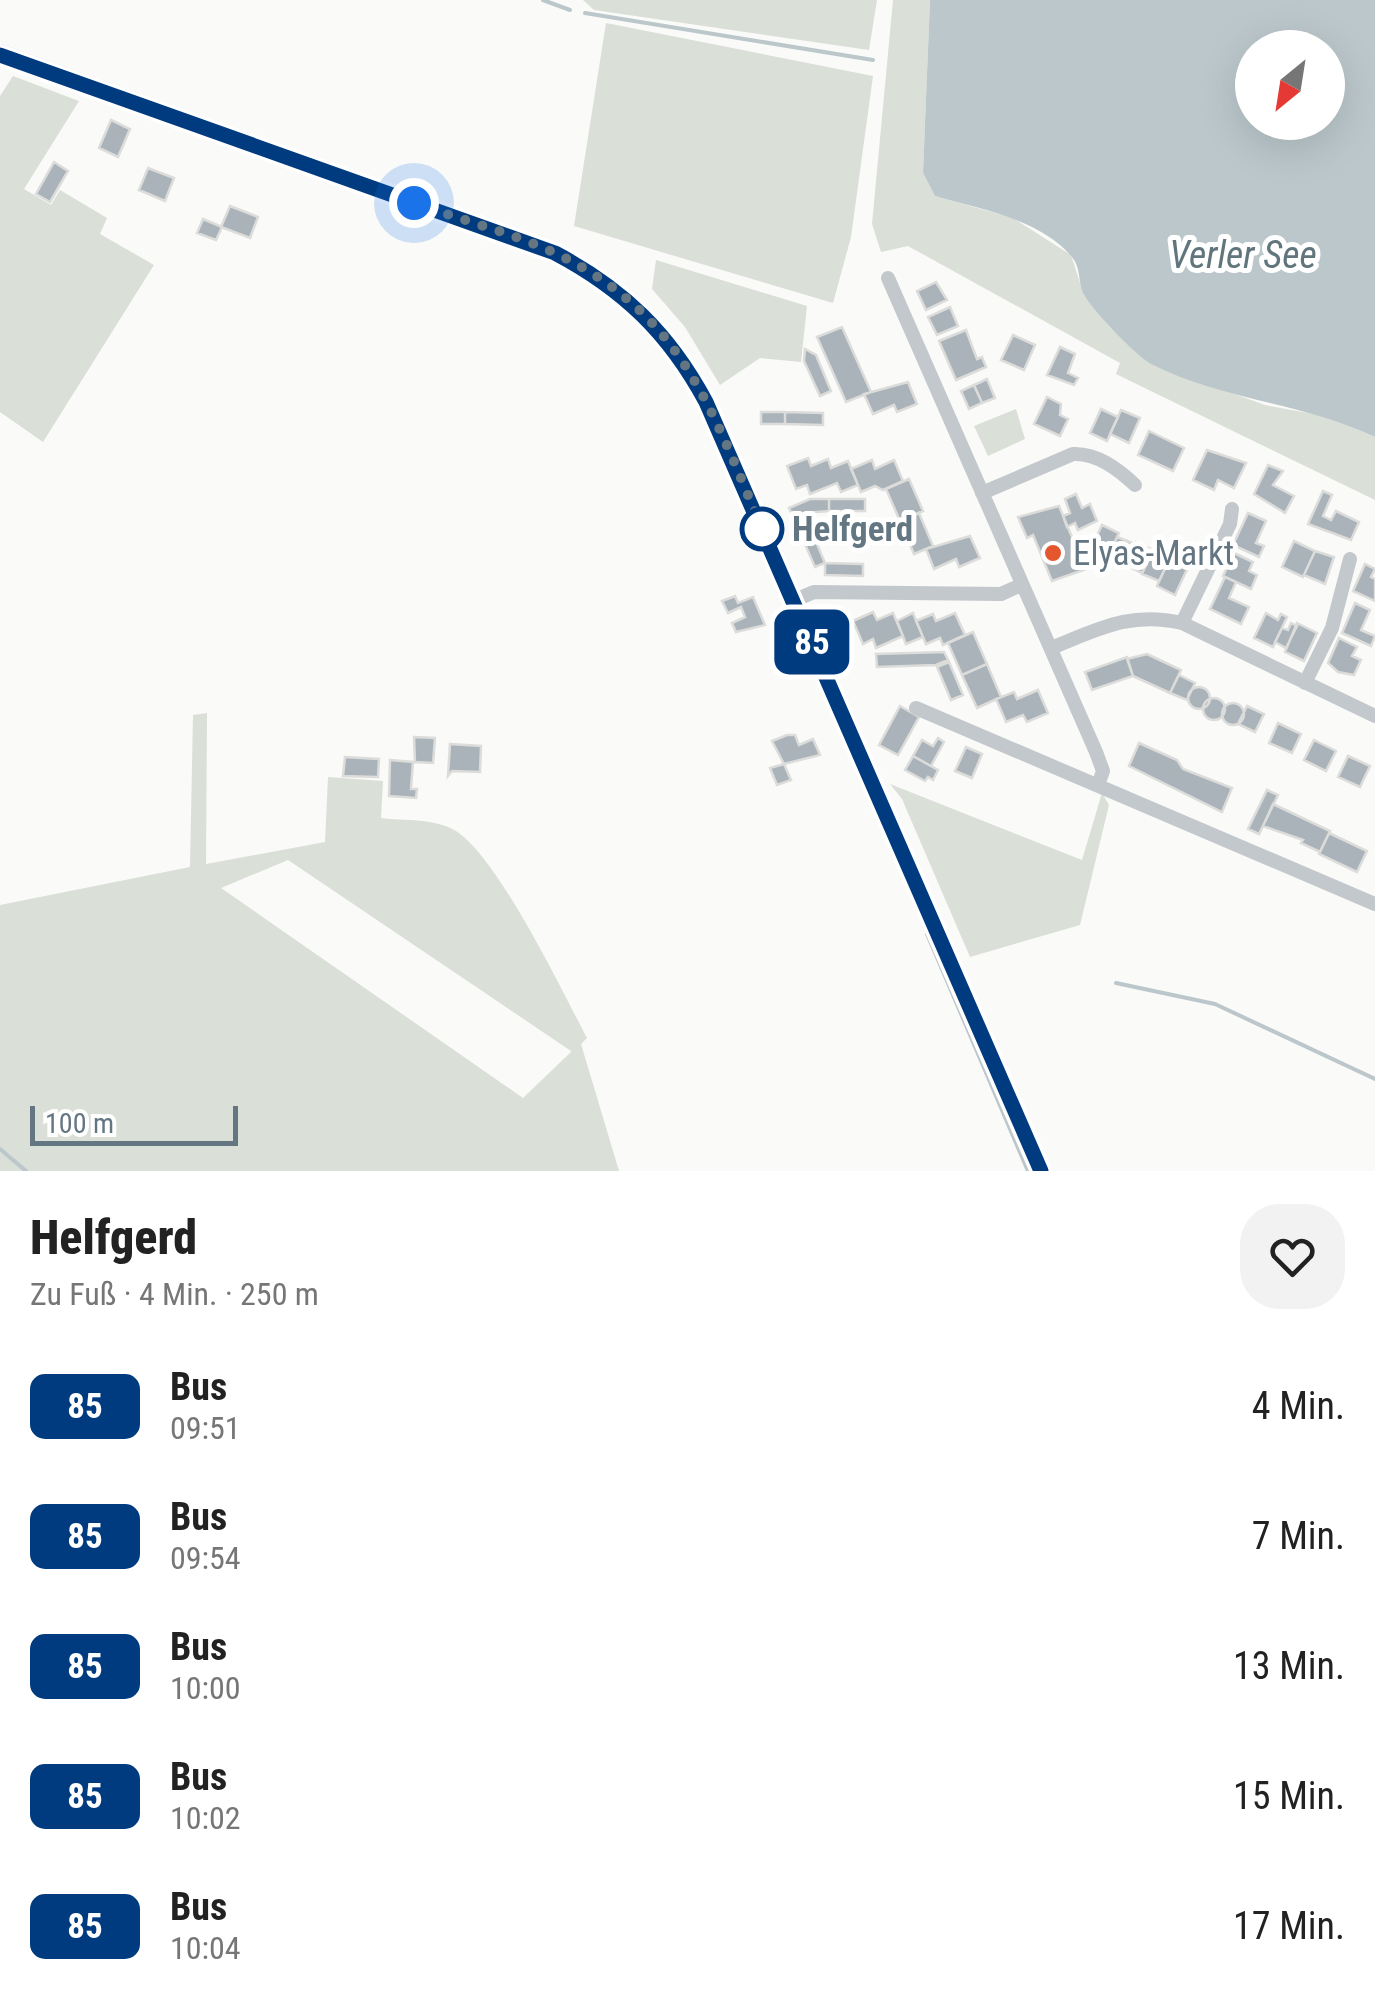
<!DOCTYPE html>
<html lang="de">
<meta charset="utf-8">
<style>
:root{--surface:#fff;--page:#f2f2f2;--text:#222;--muted:#767676}
body{margin:0;font-family:"Roboto Condensed",sans-serif;background:var(--page);color:var(--text);height:100vh;display:flex;flex-direction:column;font-size:38px;white-space:nowrap}
*{box-sizing:border-box;margin:0}
p{font-size:32px;color:var(--muted)}
.icon{flex:none;width:55px;height:55px;fill:none;stroke:currentColor;stroke-width:2;stroke-linecap:round;stroke-linejoin:round}
.map{position:relative;height:1171px;overflow:hidden}
.sheet{display:flex;flex-direction:column;background:var(--surface);flex:1}
.sheet>*{flex:none}
.badge{padding:0 20px;border-radius:15px;font-size:35px;line-height:65px}
.needle{width:65px;rotate:210deg}
.buttons{position:absolute;left:1235px;top:30px;display:grid;gap:20px}
.buttons a{display:grid;place-items:center;width:110px;height:110px;border-radius:50%;background:var(--surface);box-shadow:0 10px 40px #0002;font-size:50px}
.scale{position:absolute;left:30px;bottom:25px;width:208px;box-sizing:border-box;padding-left:10px;border:5px solid #657683;border-top:0;font-size:28px;line-height:35px;white-space:nowrap;color:#657683;-webkit-text-stroke:8px #fff;paint-order:stroke}
.you{position:absolute;width:50px;height:50px;margin:-25px;border:8px solid #fff;border-radius:50%;background:#1a73e8;box-shadow:0 0 0 15px #1a73e833}
.map>.badge{position:absolute;translate:-50% -50%;box-shadow:0 0 0 5px #fff}
.round{display:grid;place-items:center;flex:none;width:105px;height:105px;border-radius:40px;background:var(--page)}
.summary{display:flex;align-items:center;justify-content:space-between;height:170px;padding:0 30px}
h1{font-size:48px;font-weight:800;line-height:75px}
ul{padding:0;list-style:none}
li{display:flex;align-items:center;gap:30px;height:130px;padding:0 30px}
li div{flex:1}
li b{display:block;font-size:38px}
li em{font-style:normal}
li .badge{min-width:110px;font-weight:700;text-align:center}
.map>svg:first-child{display:block}
</style>
<div class="map">
<svg width="1375" height="1171" viewBox="0 0 1375 1171">
<rect width="100%" height="100%" fill="#fafaf8"/>
<path fill="#dadfd7" fill-rule="evenodd" d="M583,0h294l-8,50 -275,-40z
M893,0h37l-7,173 12,23 78,22 58,37 13,40 27,33 41,36 113,41 70,13 40,19v63l-259,-126 4,-11 -212,-117 -27,6 -9,-28z
M606,23l267,53 -22,161 -18,66 -259,-77z
M13,76l66,25 -55,88 27,16 9,-15 47,28 -7,16 54,31 -111,177 -43,-30v-316z
M656,260l151,46 -6,56 -41,-4 -40,27 -35,-58 -33,-38z
M1016,409l9,30 -37,17 -14,-30z
M207,713l-1,151 119,-22 3,-65 55,4 -2,37c23,3 54,0 75,13 43,28 105,158 131,207l-6,6 38,127h-619v-266l190,-38 3,-152zM288,860l283,191v1l-48,46 -302,-210z
M890,784l192,76 20,-67 7,12 -29,120 -110,32 -68,-158z"/>
<path fill="#bbc7cb" fill-rule="evenodd" d="M930,0h445v437c-71,-34 -153,-37 -224,-73 -16,-9 -60,-55 -68,-71 -5,-12 -2,-25 -11,-36 -32,-38 -92,-48 -137,-61l-12,-23zM1252,48h76v74h-76z"/>
<g fill="none" stroke-linecap="round" stroke-linejoin="round">
<path stroke="#bbc7cb" stroke-width="4" d="M543,0l27,10
M585,13l288,47
M927,934l101,237
M1116,983l99,21 160,75
M0,1149l26,22"/>
</g>
<path fill="#aab3b9" stroke="#dcdcda" stroke-width="2.5" d="M111,120l19,9 -12,28 -19,-9z
M54,162l14,9 -18,31 -14,-8z
M148,168l26,10 -9,23 -26,-11z
M230,206l28,11 -8,21 -29,-11z
M203,219l19,8 -6,13 -19,-7z
M936,282l11,18 -21,10 -9,-19z
M950,307l8,19 -21,9 -9,-18z
M842,327l29,65 -25,10 -29,-65z
M966,330l11,29 5,-2 4,10 -30,13 -17,-39z
M1013,335l22,10 -11,25 -23,-10z
M1060,347l15,7 -7,19 10,5 -4,7 -27,-10z
M805,349l11,6 15,36 -11,5 -16,-35z
M987,379l8,19 -13,5 -8,-18z
M908,382l9,22 -20,8 -3,-7 -21,9 -9,-20z
M974,385l8,18 -13,6 -8,-18z
M1047,397l14,7 -1,11 8,4 -8,17 -26,-12z
M1101,409l17,8 -11,24 -17,-8z
M1121,410l19,8 -11,25 -19,-9z
M761,412h24v12h-24z
M785,412l38,1v12l-38,-1z
M1149,431l35,17 -11,23 -35,-16z
M1207,450l39,13 -12,25 -16,-8 -4,10 -21,-10z
M808,458l3,8 17,-7 3,9 17,-7 10,24 -17,7 -4,-9 -27,11 -3,-9 -11,4 -9,-23z
M872,460l3,9 19,-9 9,21 -20,9 -8,-4 -14,6 -10,-23z
M1268,465l15,6 -10,14 21,11 -9,17 -31,-19z
M909,479l14,32 -23,10 -14,-32z
M1323,491l9,4 -9,21 8,4 5,-9 23,11 -8,18 -43,-16z
M1076,494l6,14 8,-4 7,17 -19,9 -3,-7 -8,4 -4,-11 7,-3 -5,-14z
M810,499h19v12l-25,2 21,50 -10,4 -26,-59z
M829,499h36v12h-36z
M1059,506l20,48 12,-4 7,15 -46,16 -19,-46 -6,3 -9,-21z
M919,513l14,33 -19,8 -14,-33z
M1248,513l18,8 -10,22 8,3 -5,11 -26,-12z
M1102,525l17,8 -8,17 -17,-8z
M970,536l10,22 -21,9 -3,-8 -22,10 -8,-20z
M1117,537l18,7 -8,18 -17,-8z
M1294,541l21,10 -12,26 -21,-10z
M1136,542l17,8 -11,23 -17,-8z
M1153,550l17,8 -11,23 -17,-7z
M1315,551l19,6 -9,27 -21,-9z
M1234,553l19,9 -4,9 8,4 -6,14 -28,-13z
M1170,558l18,9 -13,28 -18,-9z
M825,563l38,1v12l-38,-1z
M1365,564l10,5 -4,8 4,2v22l-22,-10z
M1225,577l11,5 -7,16 20,9 -8,17 -31,-15z
M735,596l3,7 15,-6 12,28 -29,7 -4,-9 13,-6 -4,-10 -13,6 -6,-12z
M1355,603l15,7 -9,20 14,6 -4,10 -29,-13z
M873,612l4,8 16,-7 10,23 -27,12 -3,-9 -10,5 -10,-23z
M913,613l10,24 -17,7 -9,-23z
M955,613l10,22 -22,10 -3,-7 -14,6 -10,-23 17,-7 3,7z
M1266,613l12,7 3,-6 6,3 -14,30 -19,-9z
M1291,623l6,3 -11,22 -11,-6 7,-14 6,2z
M1297,623l20,10 -13,28 -19,-9z
M973,632l14,32 -25,11 -14,-32z
M1339,638l18,9 -5,9 9,4 -7,15 -16,-3 -10,-9z
M944,652l4,8 -12,5 -59,2 -1,-13z
M1147,654l34,16 -11,23 -37,-17 -6,-17z
M1127,657l6,19 -41,14 -7,-18z
M949,662l14,33 -12,5 -14,-33z
M987,664l14,33 -24,11 -15,-33z
M1179,675l16,8 -8,17 -17,-7z
M1188 698a11 11 0 1 1 22 0a11 11 0 1 1-22 0Z
M1038,690l10,23 -21,9 -4,-7 -17,7 -10,-23 18,-7 3,7z
M1203 709a11 11 0 1 1 22 0a11 11 0 1 1-22 0Z
M1222 714a11 11 0 1 1 22 0a11 11 0 1 1-22 0Z
M900,706l19,11 -21,38 -19,-10z
M1247,706l17,8 -9,18 -17,-8z
M1278,723l23,11 -9,19 -23,-10z
M787,735h8l4,10 14,-6 7,16 -36,9 -12,-23z
M414,737l21,1 -2,25 -18,-1z
M938,738l6,4 -13,24 -18,-10 9,-16 11,6z
M1314,740l22,11 -10,20 -22,-11z
M1139,743l38,17 6,9 49,19 -10,24 -93,-46z
M450,744l31,2 -1,26 -28,-1 -4,5z
M966,747l16,7 -10,24 -17,-7z
M913,756l25,14 -5,10 -5,-3 -3,4 -20,-11z
M1348,756l22,10 -10,21 -22,-10z
M345,757l34,2 -1,18 -35,-1z
M390,760l23,2 -2,27h6l-1,9 -27,-2z
M784,764l7,16 -14,5 -7,-17z
M1267,790l11,5 -19,39 -11,-5z
M1273,804l57,27 -10,21 -19,-9 2,-3 -40,-14z
M1329,833l38,18 -10,21 -38,-18z"/>
<g fill="none" stroke-linecap="round" stroke-linejoin="round">
<path stroke="#c3c8cc" stroke-width="14" d="M888,278l208,474 7,19 -5,14
M982,493l91,-39c24,-1 45,15 62,31
M795,600l19,-8 187,2 20,-9
M1182,623l48,-99 2,-15
M1051,648c48,-19 79,-37 131,-25l193,93
M1305,683l27,-55 18,-69
M916,708l459,196"/>
<path stroke="#d6dbdf" stroke-width="20" d="M0,54l555,199c68,36 114,80 151,148l335,770"/>
</g>
<g fill="none" stroke-linecap="round" stroke-linejoin="round">
<g stroke="#fff" stroke-width="22">
<path id="line" d="M0,55l555,198c68,36 114,80 151,149l335,769"/>
</g>
<use href="#line" stroke="#003b80" stroke-width="15"/>
<path stroke="#657683" stroke-width="10" stroke-dasharray="0 18" d="M414,203c47,17 99,30 145,52 127,62 155,162 207,283l-4,-9"/>
</g>
<circle fill="#fff" stroke="#003b80" stroke-width="5" cx="762" cy="529" r="20"/>
<circle fill="#e4572e" stroke="#fff" stroke-width="4" cx="1053" cy="553" r="10"/>
<g text-anchor="middle" stroke-width="10" stroke-linejoin="round" paint-order="stroke">
<g font-size="35" font-weight="bold" fill="#657683" stroke="#fff" text-anchor="start">
<text x="792" y="541">Helfgerd</text>
</g>
<g font-size="35" fill="#657683" stroke="#fff" text-anchor="start">
<text x="1073" y="565">Elyas-Markt</text>
</g>
<g font-size="38" font-style="italic" fill="#60757c" stroke="#fff">
<text x="1243" y="268">Verler See</text>
</g>
</g>
</svg>
<div class="buttons">
<a><svg class="needle" viewBox="-14 -14 28 28"><path d="M0-13l5 13h-10z" fill="#e53935"/><path d="M0 13l5-13h-10z" fill="#767676"/></svg></a>
</div>
<div class="scale">100 m</div>
<div class="you" style="left:414px;top:203px"></div>
<b class="badge" style="left:812px;top:642px;background:#003b80;color:#fff">85</b>
</div>
<section class="sheet">
<div class="summary"><div><h1>Helfgerd</h1><p>Zu Fuß · 4 Min. · 250 m</p></div><a class="round"><svg class="icon" aria-label="heart" viewBox="0 0 24 24"><path d="M12 20l-8-8c-3-5 5-10 8-4 3-6 11-1 8 4z"/></svg></a></div>
<ul>
<li><span class="badge" style="background:#003b80;color:#fff">85</span><div><b>Bus</b><p>09:51</p></div><em>4 Min.</em></li>
<li><span class="badge" style="background:#003b80;color:#fff">85</span><div><b>Bus</b><p>09:54</p></div><em>7 Min.</em></li>
<li><span class="badge" style="background:#003b80;color:#fff">85</span><div><b>Bus</b><p>10:00</p></div><em>13 Min.</em></li>
<li><span class="badge" style="background:#003b80;color:#fff">85</span><div><b>Bus</b><p>10:02</p></div><em>15 Min.</em></li>
<li><span class="badge" style="background:#003b80;color:#fff">85</span><div><b>Bus</b><p>10:04</p></div><em>17 Min.</em></li>
</ul>
</section>
